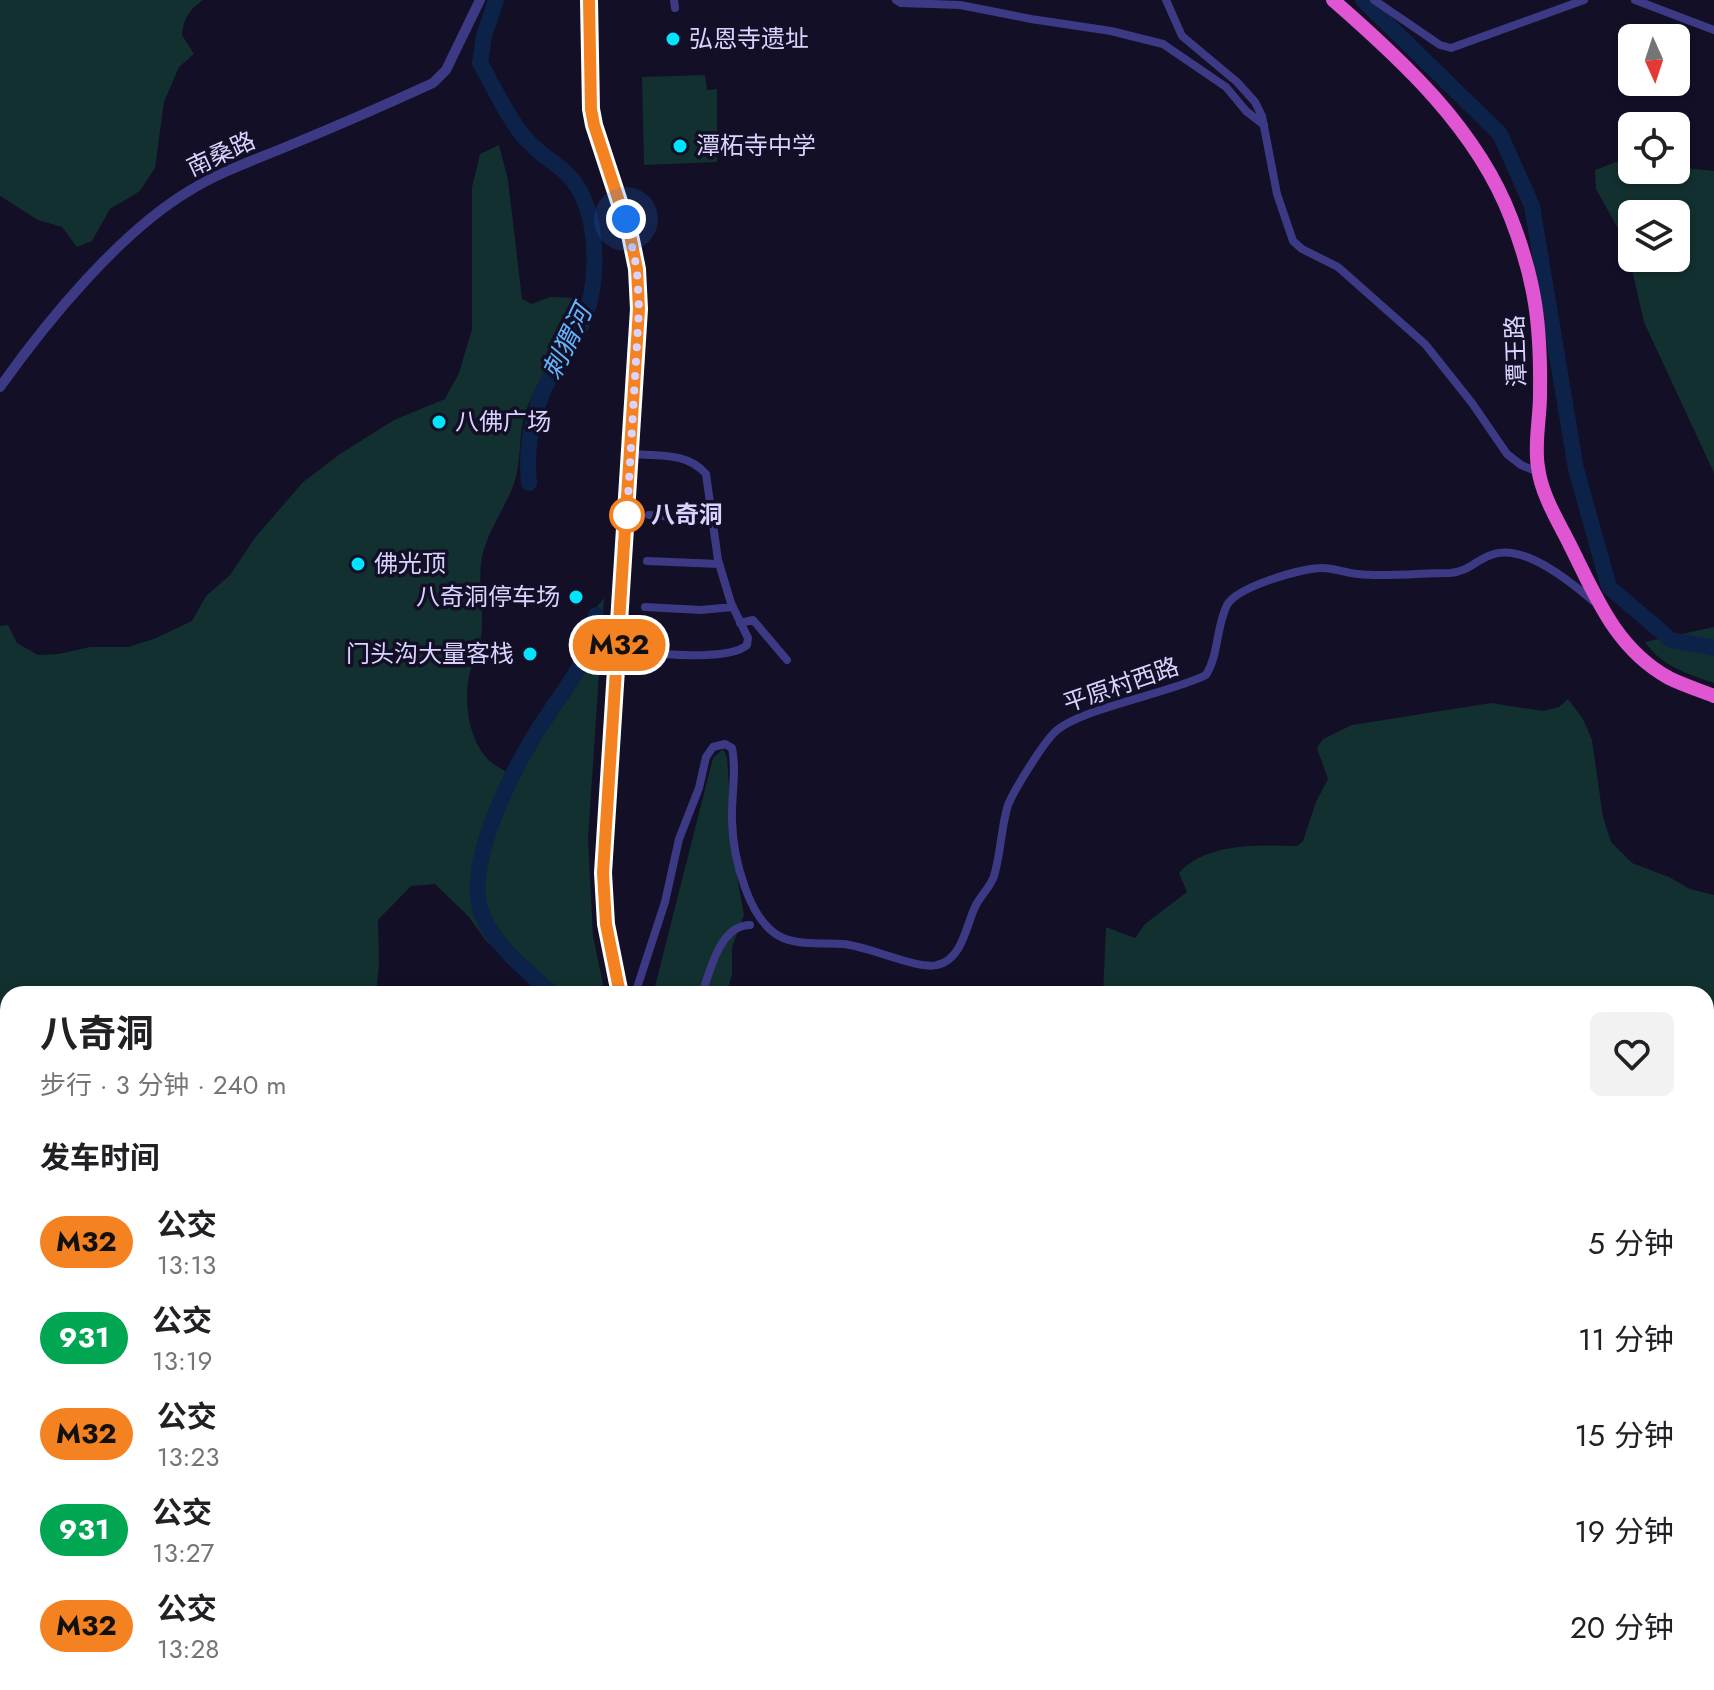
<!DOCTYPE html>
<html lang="zh">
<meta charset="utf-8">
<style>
:root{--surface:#fff;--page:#f2f2f2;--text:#202124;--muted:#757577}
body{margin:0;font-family:Jost,"Noto Sans SC",sans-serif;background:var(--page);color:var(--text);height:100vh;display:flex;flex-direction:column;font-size:30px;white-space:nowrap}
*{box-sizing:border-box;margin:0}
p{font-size:26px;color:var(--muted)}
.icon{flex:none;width:44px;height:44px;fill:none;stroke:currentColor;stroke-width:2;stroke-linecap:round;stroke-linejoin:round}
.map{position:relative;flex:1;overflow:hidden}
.side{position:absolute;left:0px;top:986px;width:1714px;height:704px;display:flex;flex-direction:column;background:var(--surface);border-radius:24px 24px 0 0;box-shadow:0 2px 6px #0004}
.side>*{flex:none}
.badge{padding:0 16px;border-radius:26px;font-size:28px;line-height:52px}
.needle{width:52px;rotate:177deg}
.buttons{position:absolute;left:1618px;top:24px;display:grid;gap:16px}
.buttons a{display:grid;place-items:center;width:72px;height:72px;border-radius:12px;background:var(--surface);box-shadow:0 2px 6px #0004;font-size:40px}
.you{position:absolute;width:40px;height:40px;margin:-20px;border:6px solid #fff;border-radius:50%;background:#1a73e8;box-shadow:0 0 0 12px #1a73e833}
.map>.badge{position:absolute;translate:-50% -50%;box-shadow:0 0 0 4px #fff}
h2{padding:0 40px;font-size:30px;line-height:72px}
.round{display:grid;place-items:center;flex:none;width:84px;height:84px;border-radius:12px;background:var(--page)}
.head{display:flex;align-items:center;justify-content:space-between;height:136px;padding:0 40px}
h1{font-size:38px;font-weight:700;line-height:60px}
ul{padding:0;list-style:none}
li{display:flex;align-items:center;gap:24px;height:96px;padding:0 40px}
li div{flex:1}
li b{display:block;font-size:30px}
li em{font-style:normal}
li .badge{min-width:88px;font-weight:700;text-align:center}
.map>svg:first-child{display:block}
</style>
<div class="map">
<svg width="1714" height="1690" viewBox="0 0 1714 1690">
<rect width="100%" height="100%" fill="#130f26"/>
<path fill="#12302f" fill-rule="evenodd" d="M0,0h203c-14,10 -19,18 -21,35l12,19 -15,13 -15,35 -9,66 -15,23 -30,18 -18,32 -15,6 -15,-20 -24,-7 -38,-24z
M705,75l2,15 10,-1v73l-73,3 -2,-88z
M499,145l9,35 14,119 10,5 18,-7 26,1c-2,43 -33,71 -49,110 -9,22 -5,49 -12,72 -8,27 -28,50 -33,78 -5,25 3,54 -1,79 -1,12 -7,24 -11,35 -7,28 -2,71 22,91 8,6 18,10 27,15l14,-33 21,-31 14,-29 11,-32 8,-34 17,-21 -16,241 5,97 12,58h-61l-58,-53 -17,-24 -34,-33 -24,2 -33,34 1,44 -3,30h-368v688h385l-1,8h-392v-1064l8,-1 9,18 21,12 20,-1 32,-7h38l26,-8 38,-18 14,-25 24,-21 24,-36 49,-57 37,-28 54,-34 51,-21 14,-26 13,-44v-142l8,-33z
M1616,162l16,1v7h44v-3l38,4v302l-70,-151 -18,-79 -30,-54 -1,-19zM1676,214v44h-44v-44z
M1714,627v56c-26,-9 -53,-17 -69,-41z
M1568,699l15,20 9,21 11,77 8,25 21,21 37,14 21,12 24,6v795h-1165l3,-8h1154v-688h-603l3,-67 29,11 10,-14 42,-32 -8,-19c27,-31 82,-28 118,-27l6,-5 13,-39 12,-23 -11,-31 6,-9 29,-14 139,-22 52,8 16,-4z
M723,749l4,8 7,103 10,55 -12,32v28l-6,19h-73l60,-236z"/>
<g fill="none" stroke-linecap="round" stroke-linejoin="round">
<path stroke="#0c2248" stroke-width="16" d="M496,0l-12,36 -4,27c14,24 26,52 44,74 20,24 45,29 59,60 16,37 15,91 -1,127 -11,26 -33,48 -42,75 -10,28 -14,53 -11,84
M1363,0l137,134 32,72 44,263 33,118 62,53 43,8
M552,994c-24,-23 -56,-47 -69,-77 -23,-53 36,-160 66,-204 20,-30 46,-61 47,-98
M131,1690l3,-8"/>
<path stroke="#3d3a85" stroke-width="8" d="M674,0l1,8
M896,0l5,3 59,2 71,14 80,12 52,13 63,43 20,24 18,14
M1166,0l16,36 55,46 18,20 7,14 15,78 16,47 9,8 36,18 87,77 47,59 35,51 14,11 17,7
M1374,0l66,45 11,3 133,-48
M1635,0l79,30
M649,515l62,5
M647,561l72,3
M645,607l56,3 32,-3
M740,623l13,-3 34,40
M619,651c28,1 108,12 128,-6l1,-7 -17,-35 -13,-43 -12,-86c-19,-22 -48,-18 -75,-20
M635,994l30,-92 14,-63 20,-51 7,-31 7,-10 12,-3 7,4c5,23 -1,49 0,73 1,35 16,102 51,117 17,7 42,5 60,6 25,2 75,26 94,21 25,-5 29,-39 38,-58 5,-11 15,-19 19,-31 7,-23 7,-49 14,-71 6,-15 34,-60 46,-72 23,-24 117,-40 152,-58 13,-21 10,-48 21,-70 10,-18 74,-37 95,-37 12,0 24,5 36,6 30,3 62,-1 92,-1 20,-2 24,-12 41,-18 32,-13 80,27 102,46
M702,994c8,-23 18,-69 48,-69"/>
<path stroke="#3d3a85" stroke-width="10" d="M0,387c47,-66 119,-154 189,-196 30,-19 66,-31 99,-45 49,-20 97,-41 145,-63l13,-13 34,-70"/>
<path stroke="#6f6bff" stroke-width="11" d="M589,0l5,125 36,110 7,34 2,40 -36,564 3,51 14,70
M245,1682l13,8
M399,1682l5,8
M894,1682l17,8
M1052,1682l3,8
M1096,1682l4,8
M1321,1682l6,8
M1374,1682l40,8
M1494,1682l14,8
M276,1690l33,-8
M592,1690l2,-8
M1445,1690l25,-8"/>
<path stroke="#e055d1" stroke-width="14" d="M1333,0c70,61 144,129 178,218 25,64 30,109 29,177 0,24 -6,49 -2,72 3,27 20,54 32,78 26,52 46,104 99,133 14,7 30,12 45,18"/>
</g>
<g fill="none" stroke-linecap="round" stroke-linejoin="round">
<g stroke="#fff" stroke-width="18">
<path id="line" d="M589,0l2,109 3,16 36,110 7,34 2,40 -36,564 3,51 14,70"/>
</g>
<use href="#line" stroke="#f58220" stroke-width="12"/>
<path stroke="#d9d4ff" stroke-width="8" stroke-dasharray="0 14.4" d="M626,219l11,50 2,40 -12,206"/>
</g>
<g fill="#00e5ff" stroke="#130f26" stroke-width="3">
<circle cx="673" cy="39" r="8"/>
<circle cx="680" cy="146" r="8"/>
<circle cx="439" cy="422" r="8"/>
<circle cx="358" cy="564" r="8"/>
<circle cx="576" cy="597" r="8"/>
<circle cx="530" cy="654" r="8"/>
</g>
<circle fill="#fff" stroke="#f58220" stroke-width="4" cx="627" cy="515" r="16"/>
<g text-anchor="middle" stroke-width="7" stroke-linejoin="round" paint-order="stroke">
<g font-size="24" fill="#d9d4ff" stroke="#130f26" text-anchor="start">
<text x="689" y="47">弘恩寺遗址</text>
<text x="696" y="154">潭柘寺中学</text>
<text x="455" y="430">八佛广场</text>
<text x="374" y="572">佛光顶</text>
<text x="560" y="605" text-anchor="end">八奇洞停车场</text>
<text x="514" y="662" text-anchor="end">门头沟大量客栈</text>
</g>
<g font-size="24" fill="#d9d4ff" stroke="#130f26">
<text transform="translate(221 154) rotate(-25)" y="8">南桑路</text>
<text transform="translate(1516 351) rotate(-92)" y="8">潭王路</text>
<text transform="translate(1121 685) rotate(-19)" y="8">平原村西路</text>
</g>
<g font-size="24" font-weight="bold" fill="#d9d4ff" stroke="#130f26" text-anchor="start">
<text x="651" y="523">八奇洞</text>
</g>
<g font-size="26" font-style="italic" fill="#62b6ff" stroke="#130f26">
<text transform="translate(567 342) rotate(-64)" y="9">刺猬河</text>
</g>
</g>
</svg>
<div class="buttons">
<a><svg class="needle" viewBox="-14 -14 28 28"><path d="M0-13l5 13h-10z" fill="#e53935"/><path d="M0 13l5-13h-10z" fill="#757577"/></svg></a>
<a><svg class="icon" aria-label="locate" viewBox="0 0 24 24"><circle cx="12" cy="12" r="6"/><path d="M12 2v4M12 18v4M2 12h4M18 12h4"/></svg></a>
<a><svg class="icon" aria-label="layers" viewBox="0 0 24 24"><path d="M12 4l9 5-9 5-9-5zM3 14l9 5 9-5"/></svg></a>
</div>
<div class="you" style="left:626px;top:219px"></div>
<b class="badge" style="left:619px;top:645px;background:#f58220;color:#111">M32</b>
<section class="side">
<div class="head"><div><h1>八奇洞</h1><p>步行 · 3 分钟 · 240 m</p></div><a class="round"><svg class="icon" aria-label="heart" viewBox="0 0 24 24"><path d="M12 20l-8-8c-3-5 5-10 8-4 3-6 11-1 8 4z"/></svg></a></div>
<h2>发车时间</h2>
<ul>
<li><span class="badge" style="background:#f58220;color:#111">M32</span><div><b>公交</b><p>13:13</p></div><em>5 分钟</em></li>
<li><span class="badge" style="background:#00a651;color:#fff">931</span><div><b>公交</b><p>13:19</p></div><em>11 分钟</em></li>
<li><span class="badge" style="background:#f58220;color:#111">M32</span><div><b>公交</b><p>13:23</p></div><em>15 分钟</em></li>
<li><span class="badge" style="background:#00a651;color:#fff">931</span><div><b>公交</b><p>13:27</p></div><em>19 分钟</em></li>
<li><span class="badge" style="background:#f58220;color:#111">M32</span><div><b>公交</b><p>13:28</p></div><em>20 分钟</em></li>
</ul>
</section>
</div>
